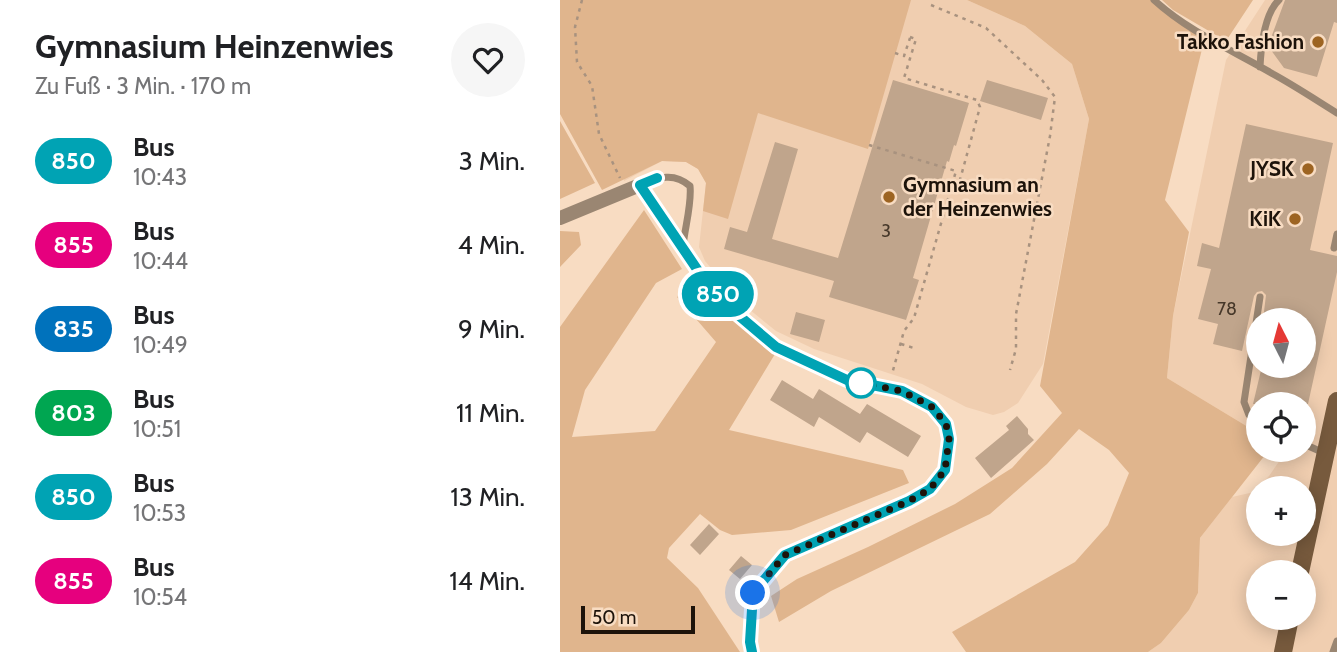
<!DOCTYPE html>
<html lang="de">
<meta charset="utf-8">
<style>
:root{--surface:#fff;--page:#f6f6f6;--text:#202124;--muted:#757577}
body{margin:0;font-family:Cabin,sans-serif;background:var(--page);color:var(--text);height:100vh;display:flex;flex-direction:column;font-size:26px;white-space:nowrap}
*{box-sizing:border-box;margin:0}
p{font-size:23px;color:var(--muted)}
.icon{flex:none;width:38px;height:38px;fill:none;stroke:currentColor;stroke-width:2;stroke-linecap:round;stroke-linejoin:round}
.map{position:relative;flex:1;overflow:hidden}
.sheet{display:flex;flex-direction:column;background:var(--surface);width:560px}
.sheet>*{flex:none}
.badge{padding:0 14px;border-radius:23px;font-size:24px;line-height:46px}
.needle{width:46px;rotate:354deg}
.fabs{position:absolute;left:686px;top:308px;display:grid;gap:14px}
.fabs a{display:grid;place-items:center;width:70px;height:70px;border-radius:50%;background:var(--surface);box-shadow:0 4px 18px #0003;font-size:35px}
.scale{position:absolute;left:21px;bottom:18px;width:114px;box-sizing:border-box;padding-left:7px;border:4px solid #1d130a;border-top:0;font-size:19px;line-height:24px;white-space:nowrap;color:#1d130a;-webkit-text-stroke:5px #f8dcc2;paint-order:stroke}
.you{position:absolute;width:35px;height:35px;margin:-18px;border:5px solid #fff;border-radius:50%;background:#1a73e8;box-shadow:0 0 0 10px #1a73e833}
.map>.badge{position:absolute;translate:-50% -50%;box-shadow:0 0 0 4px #fff}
.round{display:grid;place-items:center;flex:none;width:74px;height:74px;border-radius:37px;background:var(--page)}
.head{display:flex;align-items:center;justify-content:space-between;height:119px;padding:0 35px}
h1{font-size:33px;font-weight:800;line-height:52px}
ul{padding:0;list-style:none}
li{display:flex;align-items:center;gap:21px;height:84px;padding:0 35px}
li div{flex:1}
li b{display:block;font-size:26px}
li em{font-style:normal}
li .badge{min-width:77px;font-weight:700;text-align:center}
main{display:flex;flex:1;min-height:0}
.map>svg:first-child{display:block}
</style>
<main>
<section class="sheet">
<div class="head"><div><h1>Gymnasium Heinzenwies</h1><p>Zu Fuß · 3 Min. · 170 m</p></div><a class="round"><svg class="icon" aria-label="heart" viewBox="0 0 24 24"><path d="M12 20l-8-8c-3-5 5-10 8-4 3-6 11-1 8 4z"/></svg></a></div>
<ul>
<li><span class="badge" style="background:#00a3b4;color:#fff">850</span><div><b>Bus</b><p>10:43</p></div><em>3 Min.</em></li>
<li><span class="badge" style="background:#e6007e;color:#fff">855</span><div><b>Bus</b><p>10:44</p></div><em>4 Min.</em></li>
<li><span class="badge" style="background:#0072bc;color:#fff">835</span><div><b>Bus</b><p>10:49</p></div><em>9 Min.</em></li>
<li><span class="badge" style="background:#00a651;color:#fff">803</span><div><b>Bus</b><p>10:51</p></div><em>11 Min.</em></li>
<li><span class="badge" style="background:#00a3b4;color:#fff">850</span><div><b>Bus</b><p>10:53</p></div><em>13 Min.</em></li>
<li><span class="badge" style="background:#e6007e;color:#fff">855</span><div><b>Bus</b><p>10:54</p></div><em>14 Min.</em></li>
</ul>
</section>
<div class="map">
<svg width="777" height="652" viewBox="0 0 777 652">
<rect width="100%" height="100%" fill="#f8dcc2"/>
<path fill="#f0ceb0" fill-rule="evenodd" d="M71,0h336l58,26 47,38 17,55 -46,245 -25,39 -14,9 -11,3 -27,-8 -44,-23 -108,-35 -38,-18 -37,-30 -34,-40 -6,-14 7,-64 -8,-14 -12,-7 -24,-1 -38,20 -8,-113z
M705,0h72v652h-189l13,-9 28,-33 9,-17 2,-55 32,-41 22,-5 15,-16 18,-26h17v-46h-46v29l-91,-55 6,-62 53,-256zM698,320h46v46h-46zM698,488h46v46h-46zM698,572h46v46h-46z"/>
<path fill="#e0b58d" d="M0,0h351l-43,149 -110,-36 -30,106 -25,-8 3,-28 -8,-14 -12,-7 -24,-1 -60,29 -42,-76z
M407,0h184l53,41 -39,159 24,32 -16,84 -6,62 91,55v17h11l-69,88 -2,55 -9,17 -28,33 -13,9h-182l-14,-20 123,-70 33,-37 21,-52 -20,-23 -30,-21 -32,35 -57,50 -159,77 -52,31 -8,-26 26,-17 71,-32 87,-43 57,-36 50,-55 -22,-27 49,-267 -17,-55 -47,-38z
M602,0h91l-27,41 -53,-31z
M0,121l35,62 -35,16z
M84,210l38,59 -26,14 -71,107 -13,47 83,-6 61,-89 -39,-45 18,-12 80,69 -46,76 174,40 6,13 -118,47 -59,5 -12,-5 -20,-16 -31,34 -2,10 31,30 42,64h-180v-325z
M0,231l19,1 2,13 -21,22z"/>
<path fill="#c0a58c" d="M725,0h52v23l-3,-1 -17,55 -33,-9 -16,-22z
M333,80l76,23 -13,43 -2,-1 -5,17 -2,-1 -34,117 6,2 -13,40 -77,-23 5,-16 -110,-32 6,-22 17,5 28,-90 23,7 -26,90 66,19z
M427,80l61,18 -7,22 -61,-19z
M686,124l87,19 -23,107 27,6v16l-29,132h-55l9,-38h42v-46h-41l3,-25 -4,-4 -5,1 -3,4 -12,55 -29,-7 5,-20 -20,-5 13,-50 -14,-3 5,-23 17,5z
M236,312l29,8 -6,22 -29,-8z
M222,380l31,19 6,-10 41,25 7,-10 54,32 -13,21 -41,-25 -7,11 -41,-26 -5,10 -44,-27z
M457,416l11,13v5l6,6 -43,38 -16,-20 34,-28 -3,-4z
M149,524l10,10 -19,21 -10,-10z
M181,556l11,9 -12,14 -11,-9z"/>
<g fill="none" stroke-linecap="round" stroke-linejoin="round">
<path stroke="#a8927f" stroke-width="2.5" stroke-dasharray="3.5 5" stroke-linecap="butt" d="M22,0l-7,27 2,35 15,24 7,48 21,44
M371,5l55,23 56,52 13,17 -5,39 -34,178v35l-6,21
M350,37l6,2 -12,39 73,22 3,7 -22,80 -6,-2
M335,53l9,3 6,-18
M309,145l87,26 -42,147 -10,13 -12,43
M341,344l16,5"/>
<path stroke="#9a8672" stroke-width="7" d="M594,0c35,32 78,50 119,74 22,12 43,26 64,39
M700,67c1,-20 4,-53 19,-67
M80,185c19,-8 34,-13 50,1 2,17 -5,41 -7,60
M774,248l3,-14
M698,423l-9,-8 -5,-13 16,-105
M744,444l20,9
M773,652l4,-11"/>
<path stroke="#9a8672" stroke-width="14" d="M0,218l80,-33 63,93 28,31 45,38 71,33 55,11 30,16 14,17 3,15 -4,31 -15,19 -21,12 -124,54 -32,38 -3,49 2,10"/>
<path stroke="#775a3d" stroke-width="18" d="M740,572l37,-171
M723,652l7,-34"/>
</g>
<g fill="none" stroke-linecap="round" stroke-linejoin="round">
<g stroke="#fff" stroke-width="16">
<path id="line" d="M97,178l-17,7 63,93 28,31 45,38 71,33 55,11 30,16 14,17 3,15 -4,31 -15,19 -21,12 -124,54 -32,38 -3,49 2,10"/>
</g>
<use href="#line" stroke="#00a3b4" stroke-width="10"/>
<path stroke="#1d130a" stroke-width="7" stroke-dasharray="0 12.6" d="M193,593l32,-38 124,-54 21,-12 15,-19 4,-31 -3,-15 -14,-17 -30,-16 -41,-8"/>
</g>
<g fill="#9d6422" stroke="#f8dcc2" stroke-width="2.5">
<circle cx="758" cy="42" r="7"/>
<circle cx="748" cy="169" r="7"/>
<circle cx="329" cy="197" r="7"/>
<circle cx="735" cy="219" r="7"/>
</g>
<circle fill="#fff" stroke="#00a3b4" stroke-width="3.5" cx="301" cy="383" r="14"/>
<g text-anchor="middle" stroke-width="5" stroke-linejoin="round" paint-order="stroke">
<g font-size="18" fill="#46382a">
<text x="326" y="237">3</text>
<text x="667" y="315">78</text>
</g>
<g font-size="21" font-weight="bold" fill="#1d130a" stroke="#f8dcc2" text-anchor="end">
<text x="744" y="49">Takko Fashion</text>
<text x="734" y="176">JYSK</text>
<text x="343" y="192" text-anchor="start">Gymnasium an<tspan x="343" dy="24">der Heinzenwies</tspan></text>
<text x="721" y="226">KiK</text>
</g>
</g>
</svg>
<div class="fabs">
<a><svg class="needle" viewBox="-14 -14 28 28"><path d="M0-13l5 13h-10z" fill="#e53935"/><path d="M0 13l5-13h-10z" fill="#757577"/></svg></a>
<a><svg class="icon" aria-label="locate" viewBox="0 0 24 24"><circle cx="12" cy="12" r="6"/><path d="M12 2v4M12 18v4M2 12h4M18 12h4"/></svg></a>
<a>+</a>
<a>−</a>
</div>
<div class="scale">50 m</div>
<div class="you" style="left:193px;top:593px"></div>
<b class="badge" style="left:158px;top:294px;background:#00a3b4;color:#fff">850</b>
</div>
</main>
